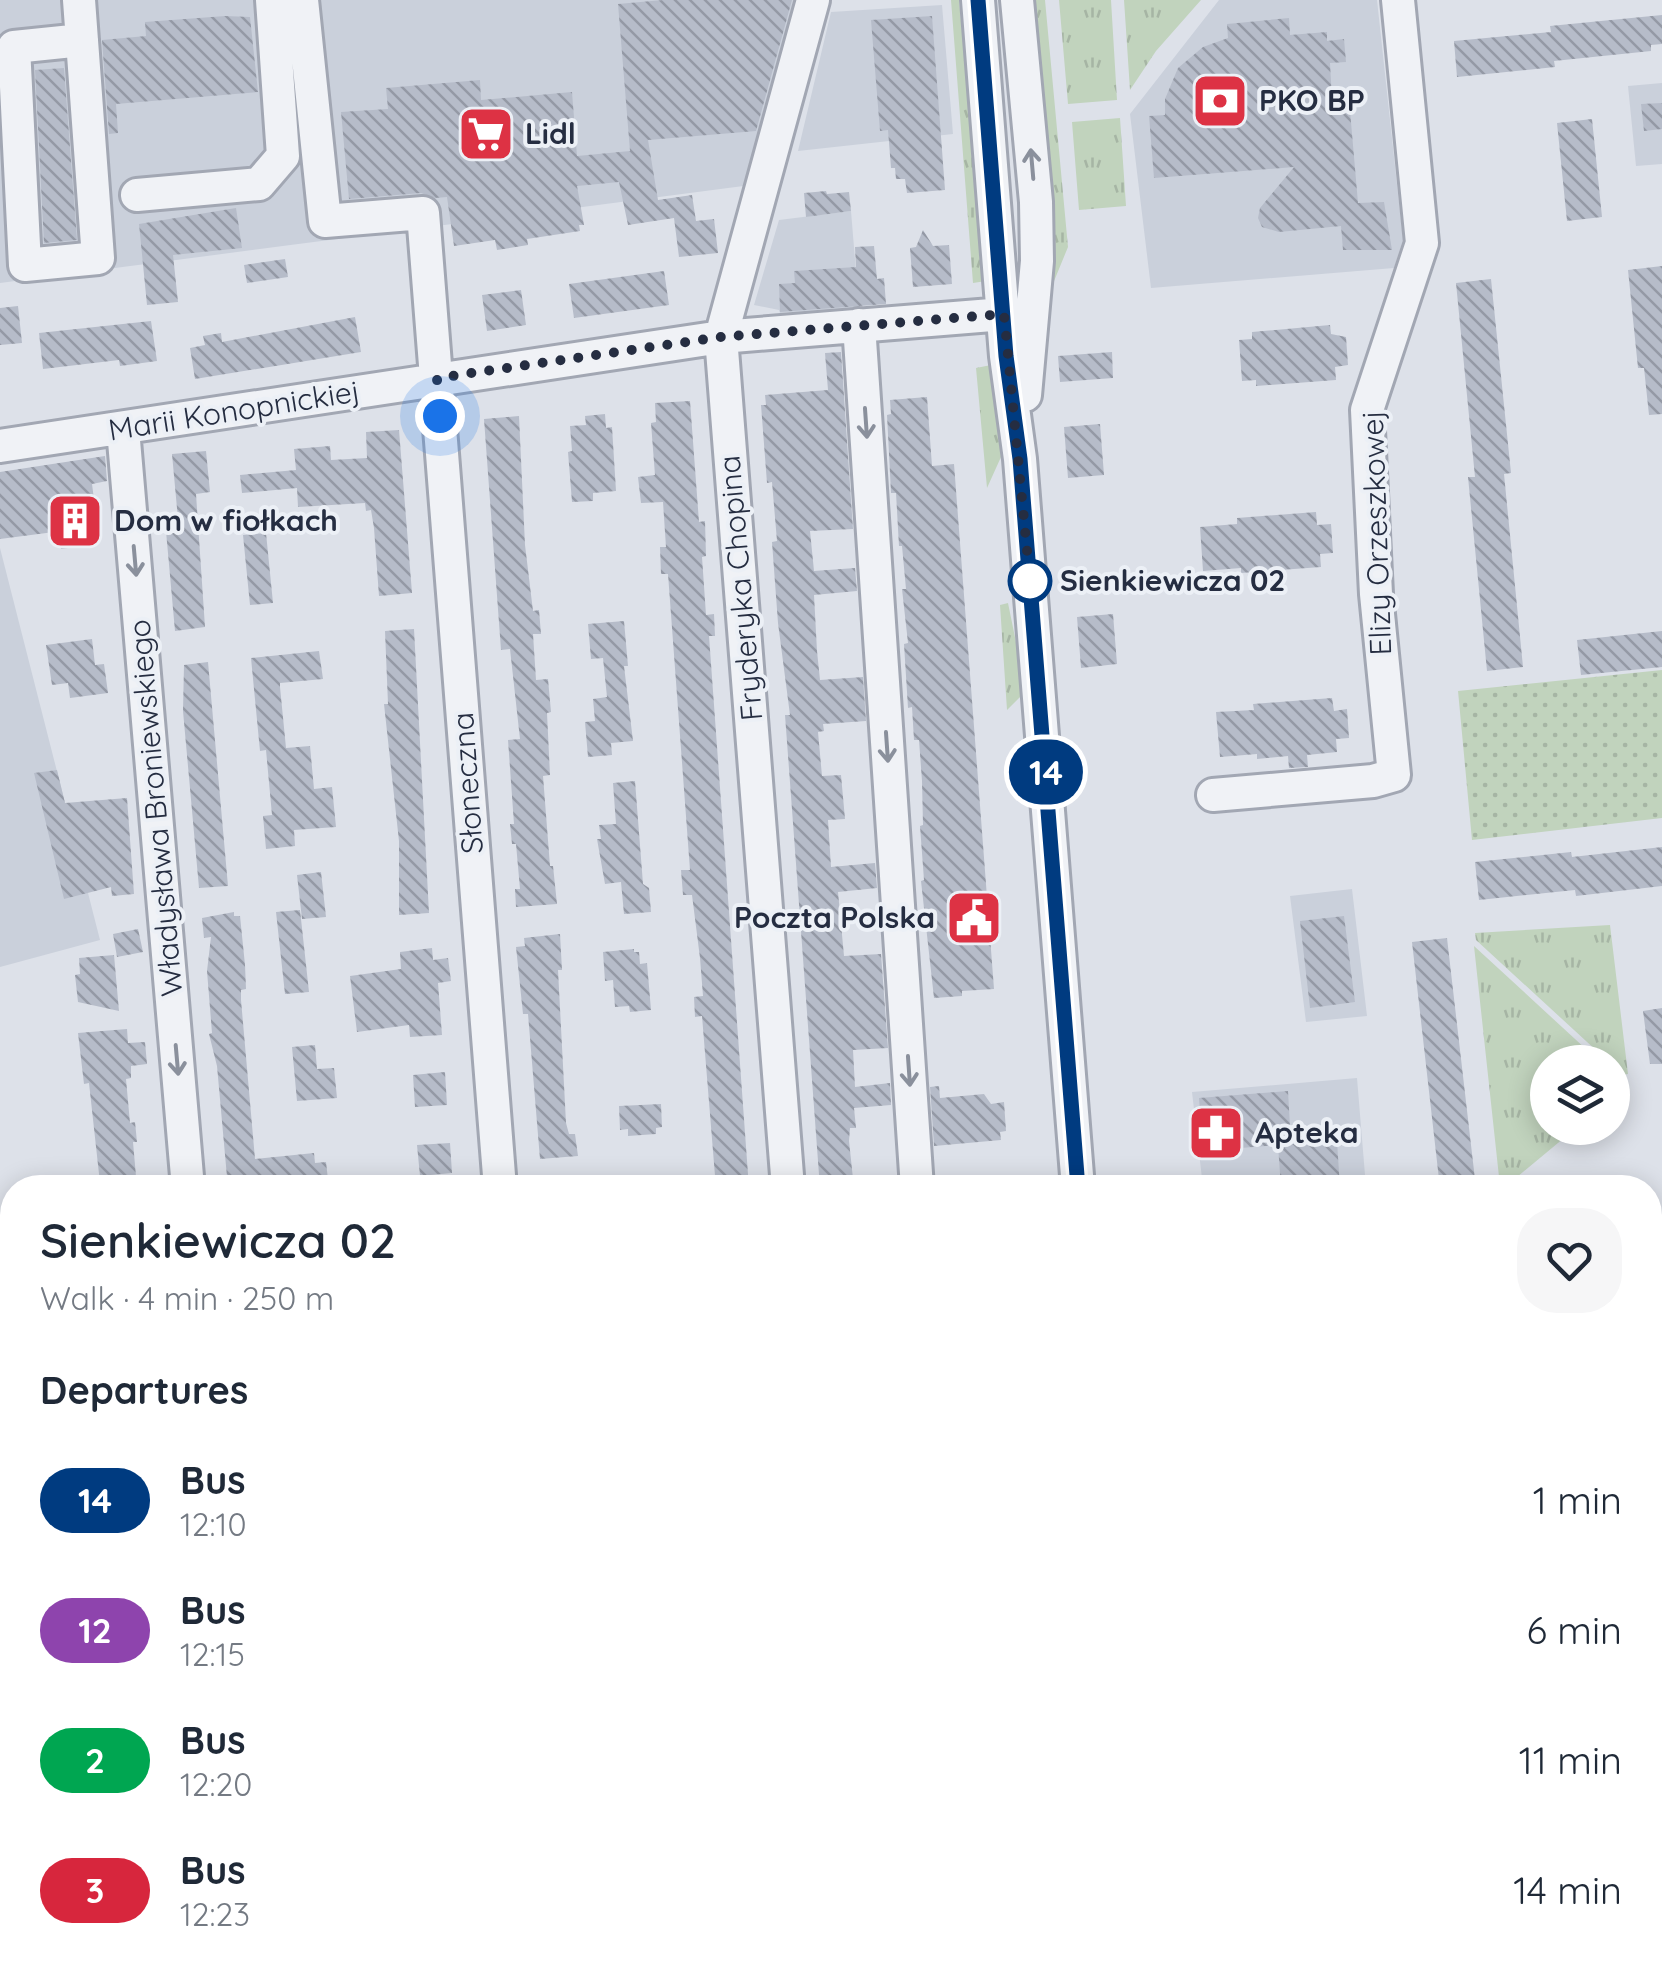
<!DOCTYPE html>
<meta charset="utf-8">
<style>
:root{--surface:#fff;--page:#f6f6f7;--text:#1f2937;--muted:#747a83}
body{margin:0;font-family:Quicksand,sans-serif;background:var(--page);color:var(--text);height:100vh;display:flex;flex-direction:column;font-size:38px;white-space:nowrap}
*{box-sizing:border-box;margin:0}
p{font-size:32px;color:var(--muted)}
.icon{flex:none;width:55px;height:55px;fill:none;stroke:currentColor;stroke-width:2;stroke-linecap:round;stroke-linejoin:round}
.map{position:relative;flex:1;overflow:hidden}
.sheet{position:absolute;left:0px;top:1175px;width:1662px;height:802px;display:flex;flex-direction:column;background:var(--surface);border-radius:40px 40px 0 0;box-shadow:0 5px 25px #0003}
.sheet>*{flex:none}
.badge{padding:0 20px;border-radius:32px;font-size:35px;line-height:65px}
.tools{position:absolute;left:1530px;top:1045px;display:grid;gap:20px}
.tools a{display:grid;place-items:center;width:100px;height:100px;border-radius:50%;background:var(--surface);box-shadow:0 5px 25px #0003;font-size:50px}
.you{position:absolute;width:50px;height:50px;margin:-25px;border:8px solid #fff;border-radius:50%;background:#1a73e8;box-shadow:0 0 0 15px #1a73e833}
.map>.badge{position:absolute;translate:-50% -50%;box-shadow:0 0 0 5px #fff}
h2{padding:0 40px;font-size:38px;line-height:90px}
.round{display:grid;place-items:center;flex:none;width:105px;height:105px;border-radius:40px;background:var(--page)}
.overview{display:flex;align-items:center;justify-content:space-between;height:170px;padding:0 40px}
h1{font-size:48px;font-weight:600;line-height:75px}
ul{padding:0;list-style:none}
li{display:flex;align-items:center;gap:30px;height:130px;padding:0 40px}
li div{flex:1}
li b{display:block;font-size:38px}
li em{font-style:normal}
li .badge{min-width:110px;font-weight:700;text-align:center}
.map>svg:first-child{display:block}
</style>
<div class="map">
<svg width="1662" height="1977" viewBox="0 0 1662 1977">
<defs>
<pattern id="grass-tufts" width="24" height="20" patternUnits="userSpaceOnUse" patternTransform="scale(2.5)"><rect width="24" height="20" fill="#c1d3bd"/><path d="M3 7l-1-3M5 7V3M7 7l1-3M15 17l-1-3M17 17v-4M19 17l1-3" fill="none" stroke="#a6b5a4"/></pattern>
<pattern id="cemetery-stones" width="16" height="16" patternUnits="userSpaceOnUse" patternTransform="scale(2.5)"><rect width="16" height="16" fill="#c1d3bd"/><path d="M2 7V4a2 2 0 0 1 4 0v3zM10 15v-3a2 2 0 0 1 4 0v3z" fill="#a6b5a4"/></pattern>
<pattern id="park-dots" width="8" height="8" patternUnits="userSpaceOnUse" patternTransform="scale(2.5)"><rect width="8" height="8" fill="#c1d3bd"/><path d="M2 2h.1M6 6h.1" fill="none" stroke="#a6b5a4" stroke-width="1.8" stroke-linecap="round"/></pattern>
<pattern id="building-back-hatch" width="6" height="6" patternUnits="userSpaceOnUse" patternTransform="scale(2.5)"><rect width="6" height="6" fill="#b6bcc9"/><path d="M-1 5l2 2M0 0l6 6M5-1l2 2" fill="none" stroke="#9499a5"/></pattern>
</defs>
<rect width="100%" height="100%" fill="#dde1e9"/>
<path fill="#cad0db" d="M0,0h796l-45,185 -751,98z
M1219,0h158l26,240 -9,28 -243,20 -21,-174z
M942,5l11,129 -155,17 33,-139z
M1662,83v81l-26,2 -8,-80z
M851,211l8,97 -79,5 -1,-3 -25,-5 25,-85z
M0,548l100,392 -100,27z
M1352,889l15,127 -61,6 -16,-126z
M1357,1078l9,109h-163l-11,-95z
M12,1823v142h408v3l-81,9h-339v-151z
M495,1965h601l2,12h-602z"/>
<path fill="url(#grass-tufts)" d="M951,0h8l27,281 -13,2z
M1034,0h11l23,247 -25,61 12,-77z
M1059,0h52l6,100 -49,4z
M1124,0h77l-45,51 -26,39z
M1120,118l6,88 -47,4 -7,-88z
M991,365l10,92 -14,31 -11,-120z
M1008,603l18,88 -19,19 -7,-105z
M1610,925l18,149 -5,1 -147,-135 -1,-7z
M1474,946l126,116h-52v66h28l-71,59 -5,-1z"/>
<path fill="url(#cemetery-stones)" d="M1186,1965h260l2,12h-261z"/>
<path fill="url(#park-dots)" d="M1662,670v148l-190,22 -14,-149z"/>
<path fill="url(#building-back-hatch)" d="M663,0h129l-36,131 -108,9 10,60 34,-5 4,26 18,-2 4,34 -39,4 -5,-39 -46,7 -9,-43 -42,4 7,39h-5l1,6 -53,8 1,6 -31,5 -2,-10 -41,6 -7,-49 -12,1 -14,-5 -72,6 -8,-87 47,-3 -2,-21 94,-8 1,20 91,-8 5,64 53,-5 -12,-147z
M1662,15v29l-11,1v6l-97,10 1,6 -98,10 -3,-36 97,-9 -1,-6z
M225,16l25,1 8,75 -142,12 2,29 -9,1 -7,-94 44,-4 -1,-14z
M932,16l13,174 -38,3 -2,-14h-9l-1,-11h-4l-3,-38 -8,1 -9,-111z
M1289,18l1,17 37,-3v9l17,-2 2,23 -16,1 2,37 17,-1 9,104 26,-1 8,48h-49l-2,-24 -62,6 -17,-5 -4,-9 2,-10 34,-41 -140,11 -5,-62 16,-1v-16l13,-31 25,-21 25,-9 -1,-14z
M64,68l13,172 -33,3 -9,-173z
M1662,103v26l-18,2 -3,-27z
M1592,119l10,98 -35,4 -10,-98z
M826,191l1,3 22,-2 2,19 -45,6 -2,-24z
M236,208l6,40 -69,7 5,47 -31,3 -8,-81z
M923,230l10,16 16,-1 3,39 -39,3 -3,-39 6,-1z
M874,246l3,33 7,-1 2,26 -106,8 -1,-28 16,-1 -1,-12 62,-4 -1,-20z
M285,259l3,18 -41,6 -3,-18z
M1662,266v148l-13,1 -5,-47h-6l-10,-98z
M664,271l5,34 -95,13 -5,-34z
M1491,279l20,194 -7,1 19,193 -36,4 -19,-194h7l-19,-194z
M521,290l5,35 -39,6 -5,-36z
M18,306l4,37 -22,2v-37z
M355,317l6,35 -166,27 -5,-31 15,-3 -2,-9 18,-3 1,9z
M151,321l6,40 -37,5 -1,-6 -76,9 -4,-36z
M1330,325l1,9 15,3 2,28 -13,2 1,13 -80,6v-6l-14,1 -3,-41 13,-1v-7z
M841,352l12,177 -43,2 4,40 41,-3 2,23 -43,4 3,56 3,29 43,-3 3,44 -43,3 1,7 -6,1 4,44 19,-1 4,44 -17,1 3,47 44,-4 2,25 -39,4 6,64 37,-2 7,94 -35,2 2,37 35,-4 1,22 -37,3 2,20h-6l-1,13 5,47h-34l-35,-473h5l-12,-92 -6,-81 5,-1 -5,-59 -5,1 -6,-78h5l-1,-10 63,-5 -3,-37z
M1112,352l1,26 -53,4 -2,-26z
M927,397l5,69 22,-2 40,525 -32,2v5l-28,2 -13,-117 3,-1 -4,-54 3,-1 -1,-44 -3,-41h-5l-2,-33 -4,1 -4,-64 4,-1 -6,-54h4l-4,-43h-3l-3,-53h-5l-4,-78 4,-1 -1,-14z
M690,401l9,121 6,-1 1,35 -4,1 4,58 8,-1 1,22h-6l40,552h-33l-14,-172 -7,1 -1,-20 9,-1 -3,-38 -8,-63h-9l-2,-25h9l-22,-296h-7l-1,-27h6l-3,-45 -22,1 -3,-26 17,-2 -4,-52 5,-1 -1,-19z
M605,414l1,14 6,-1 4,64 -23,2v8l-21,1 -4,-50 4,-1 -2,-25 16,-1 -1,-9z
M519,416l6,129 8,66 6,-1 2,24h-8l3,46 12,-1 3,33 -4,1 3,62 -7,1 7,90h3l4,38 -41,3 -1,-18h5l-4,-45h-4l-2,-20h4l-6,-84 12,-1 -10,-90 -9,1 -17,-231z
M1100,424l4,51 -36,3 -4,-51z
M399,430l13,163 -33,3 -5,-68 -3,-18 -5,1 -1,-8 -67,4 -1,-19 -55,5 -2,-18 56,-5 -2,-21 36,-3 1,14 36,-2 -1,-26z
M206,451l4,41 -14,2 9,133 -30,4 -10,-111 13,-1 -6,-65z
M105,456l2,25 -15,3 6,46 -5,1 2,13 -34,5 -2,-12 -4,1 -1,-6 -54,7v-67z
M1316,512l1,13 14,-1 2,29 -13,1 1,13 -80,6v-5l-38,3 -3,-44 37,-3v-6z
M266,533l7,70 -23,2 -7,-70z
M1113,614l4,50 -36,4 -4,-51z
M624,621l4,45h-4l9,75 -22,2 1,12 -24,2 -3,-35 10,-1 -2,-22 14,-2 -4,-39 -12,1 -3,-35z
M414,629l15,284 -30,2v-74l-15,-137h4l-3,-73z
M1662,631v36l-81,8 -4,-35z
M92,639l3,26 9,-1 4,29 -38,5 -2,-15 -16,2 -6,-40z
M319,651l4,28 -43,4v4l6,61 24,-2 4,43 18,-2 4,40 -42,3 1,16 -29,3 -3,-33 9,-1 -6,-65 -6,1 -9,-93z
M208,662l20,224 -29,2 -16,-177 1,-46z
M1332,698l2,13 13,-2 2,29 -13,1 1,13 -30,3 1,12 -19,1 -1,-12 -31,3v-5l-37,3 -4,-45 38,-2 -1,-6z
M57,770l8,33 62,-5 7,96 -22,2 -1,-9 -47,12 -30,-126z
M635,781l8,103 6,4 2,24 -27,2 -3,-32 -16,2 -8,-45h4l-2,-14 17,-1 -3,-41z
M1662,847v39l-86,10 -1,-6 -96,10 -4,-38 96,-10 1,5z
M321,872l5,45 -24,2 -5,-44z
M300,910l9,82 -24,2 -9,-82z
M234,912v4h6l5,49 1,24 -5,1v10l14,159 59,-6 1,10 11,-1 3,26h-101l-11,-122 -8,-32 3,-1 -5,-62 4,-34 -7,1 -2,-20z
M1344,916l11,86 -45,6 -10,-87z
M138,929l5,23 -26,5 -4,-23z
M560,934l2,36h-4l8,153 3,11h6l3,22 -38,3 -12,-145h-5l-7,-67 9,-1 -1,-8z
M1447,938l29,250h-36l-28,-246z
M432,948l1,12 15,-2 3,23 -13,2 4,52 -32,2 -1,-12 -52,7 -7,-56 51,-7 -1,-17z
M634,949v3h5l1,12 7,-1 4,47 -21,2 -1,-6 -14,1 -2,-27 -8,1 -2,-29z
M114,955l5,56 -41,-9 -3,-27 5,-1 -1,-16z
M1662,1008v56h-12l-7,-53z
M127,1029l1,14 17,-1 2,22 -16,2v12l-5,1 4,44 5,-1 2,20h-4l4,46h-31v-6l-6,1 -11,-100 -5,1 -6,-51z
M315,1045l2,24 17,-1 3,30 -40,3 -5,-54z
M445,1072l2,33 -32,2 -2,-32z
M939,1086l1,12 44,-4 7,10 13,-2 2,29 -6,1 1,8 -67,6 -4,-59z
M1288,1091l3,53 46,-3 3,47h-59l-3,-43 -75,6 -4,-53z
M661,1104l1,23 -6,1v6l-28,2v-7l-8,1 -1,-24z
M450,1143l2,30 -32,3 -3,-31z"/>
<g fill="none" stroke-linecap="round" stroke-linejoin="round">
<g stroke="#a2a7b3" stroke-width="38">
<path id="minor" d="M79,0l19,258 -73,7 -11,-218 68,-7
M302,0l23,221 98,-8 77,975
M978,0l28,356 14,103 58,729
M1017,0l19,202 1,59 -12,134
M137,195l122,-11 24,-28 -11,-156
M859,325l58,863
M123,429l65,759
M0,446l721,-109 283,-23
M1213,795l160,-14 21,-6 -18,-181 -9,-184 55,-167 -24,-243
M788,1188l-67,-851 92,-337
M0,1437h12
M1650,1665l12,-3
M0,1819l12,-3
M1140,1965l3,12
M452,1977l2,-12"/>
</g>
<use href="#minor" stroke="#f0f2f6" stroke-width="32"/>
</g>
<defs><path id="oneway-shaft" d="M-6 0H5M1.5-3L5.5 0L1.5 3" fill="none" stroke-width="1.6" stroke-linecap="round" stroke-linejoin="round" transform="scale(2.5)"/></defs>
<g stroke="#8a909c">
<use href="#oneway-shaft" transform="translate(1032 164) rotate(-95)"/>
<use href="#oneway-shaft" transform="translate(866 423) rotate(86)"/>
<use href="#oneway-shaft" transform="translate(135 561) rotate(85)"/>
<use href="#oneway-shaft" transform="translate(887 747) rotate(86)"/>
<use href="#oneway-shaft" transform="translate(177 1060) rotate(85)"/>
<use href="#oneway-shaft" transform="translate(909 1071) rotate(86)"/>
</g>
<g fill="none" stroke-linecap="round" stroke-linejoin="round">
<g stroke="#fff" stroke-width="22">
<path id="line" d="M978,0l28,356 14,103 58,729"/>
</g>
<use href="#line" stroke="#003b80" stroke-width="15"/>
<path stroke="#252d41" stroke-width="10" stroke-dasharray="0 18" d="M440,416l-3,-37 21,-4 263,-38 283,-23 26,267"/>
</g>
<defs>
<g id="bank-square" transform="scale(2.875)"><rect x="-9" y="-9" width="18" height="18" rx="4" fill="#dd3244" stroke="#ecf0f6"/><path d="M-6-4H6V4H-6ZM0-2.3a2.3 2.3 0 1 0 0 4.6a2.3 2.3 0 1 0 0-4.6Z" fill="#fff"/></g>
<g id="supermarket-square" transform="scale(2.875)"><rect x="-9" y="-9" width="18" height="18" rx="4" fill="#dd3244" stroke="#ecf0f6"/><path d="M-6-5.5h2.5l.6 2H6L4.5 2H-2.5L-4.4-4H-6ZM-1.5 3.2a1.3 1.3 0 1 0 .1 0ZM3 3.2a1.3 1.3 0 1 0 .1 0Z" fill="#fff"/></g>
<g id="building-square" transform="scale(2.875)"><rect x="-9" y="-9" width="18" height="18" rx="4" fill="#dd3244" stroke="#ecf0f6"/><path d="M-4-6H4V6H1V3H-1V6H-4ZM-2.5-4.3h1.7v1.8h-1.7ZM.8-4.3h1.7v1.8H.8ZM-2.5-1h1.7V.8h-1.7ZM.8-1h1.7V.8H.8Z" fill="#fff"/></g>
<g id="civic-square" transform="scale(2.875)"><rect x="-9" y="-9" width="18" height="18" rx="4" fill="#dd3244" stroke="#ecf0f6"/><path d="M-.6-6.5H3V-4.5H.6V-3L4-1V1h2V6H-6V1h2V-1L-.6-3ZM-1.2 2.5V6h2.4V2.5Z" fill="#fff"/></g>
<g id="pharmacy-square" transform="scale(2.875)"><rect x="-9" y="-9" width="18" height="18" rx="4" fill="#dd3244" stroke="#ecf0f6"/><path d="M-2-6h4v4h4v4h-4v4h-4v-4h-4v-4h4Z" fill="#fff"/></g>
</defs>
<g fill-rule="evenodd">
<use href="#bank-square" x="1220" y="101"/>
<use href="#supermarket-square" x="486" y="134"/>
<use href="#building-square" x="75" y="521"/>
<use href="#civic-square" x="974" y="918"/>
<use href="#pharmacy-square" x="1216" y="1133"/>
</g>
<circle fill="#fff" stroke="#003b80" stroke-width="5" cx="1030" cy="581" r="20"/>
<g text-anchor="middle" stroke-width="8" stroke-linejoin="round" paint-order="stroke">
<g font-size="30" font-weight="bold" fill="#252d41" stroke="#ecf0f6" text-anchor="start">
<text x="1259" y="111">PKO BP</text>
<text x="525" y="144">Lidl</text>
<text x="114" y="531">Dom w fiołkach</text>
<text x="935" y="928" text-anchor="end">Poczta Polska</text>
<text x="1255" y="1143">Apteka</text>
</g>
<g font-size="30" fill="#252d41" stroke="#ecf0f6">
<text transform="translate(234 411) rotate(-9)" y="10">Marii Konopnickiej</text>
<text transform="translate(1377 533) rotate(-92)" y="10">Elizy Orzeszkowej</text>
<text transform="translate(741 588) rotate(-95)" y="10">Fryderyka Chopina</text>
<text transform="translate(468 783) rotate(-94)" y="10">Słoneczna</text>
<text transform="translate(156 808) rotate(-95)" y="10">Władysława Broniewskiego</text>
</g>
<g font-size="30" font-weight="bold" fill="#252d41" stroke="#ecf0f6" text-anchor="start">
<text x="1060" y="591">Sienkiewicza 02</text>
</g>
</g>
</svg>
<div class="tools">
<a><svg class="icon" aria-label="layers" viewBox="0 0 24 24"><path d="M12 4l9 5-9 5-9-5zM3 14l9 5 9-5"/></svg></a>
</div>
<div class="you" style="left:440px;top:416px"></div>
<b class="badge" style="left:1046px;top:772px;background:#003b80;color:#fff">14</b>
<section class="sheet">
<div class="overview"><div><h1>Sienkiewicza 02</h1><p>Walk · 4 min · 250 m</p></div><a class="round"><svg class="icon" aria-label="heart" viewBox="0 0 24 24"><path d="M12 20l-8-8c-3-5 5-10 8-4 3-6 11-1 8 4z"/></svg></a></div>
<h2>Departures</h2>
<ul>
<li><span class="badge" style="background:#003b80;color:#fff">14</span><div><b>Bus</b><p>12:10</p></div><em>1 min</em></li>
<li><span class="badge" style="background:#8e44ad;color:#fff">12</span><div><b>Bus</b><p>12:15</p></div><em>6 min</em></li>
<li><span class="badge" style="background:#00a651;color:#fff">2</span><div><b>Bus</b><p>12:20</p></div><em>11 min</em></li>
<li><span class="badge" style="background:#d7263d;color:#fff">3</span><div><b>Bus</b><p>12:23</p></div><em>14 min</em></li>
</ul>
</section>
</div>
